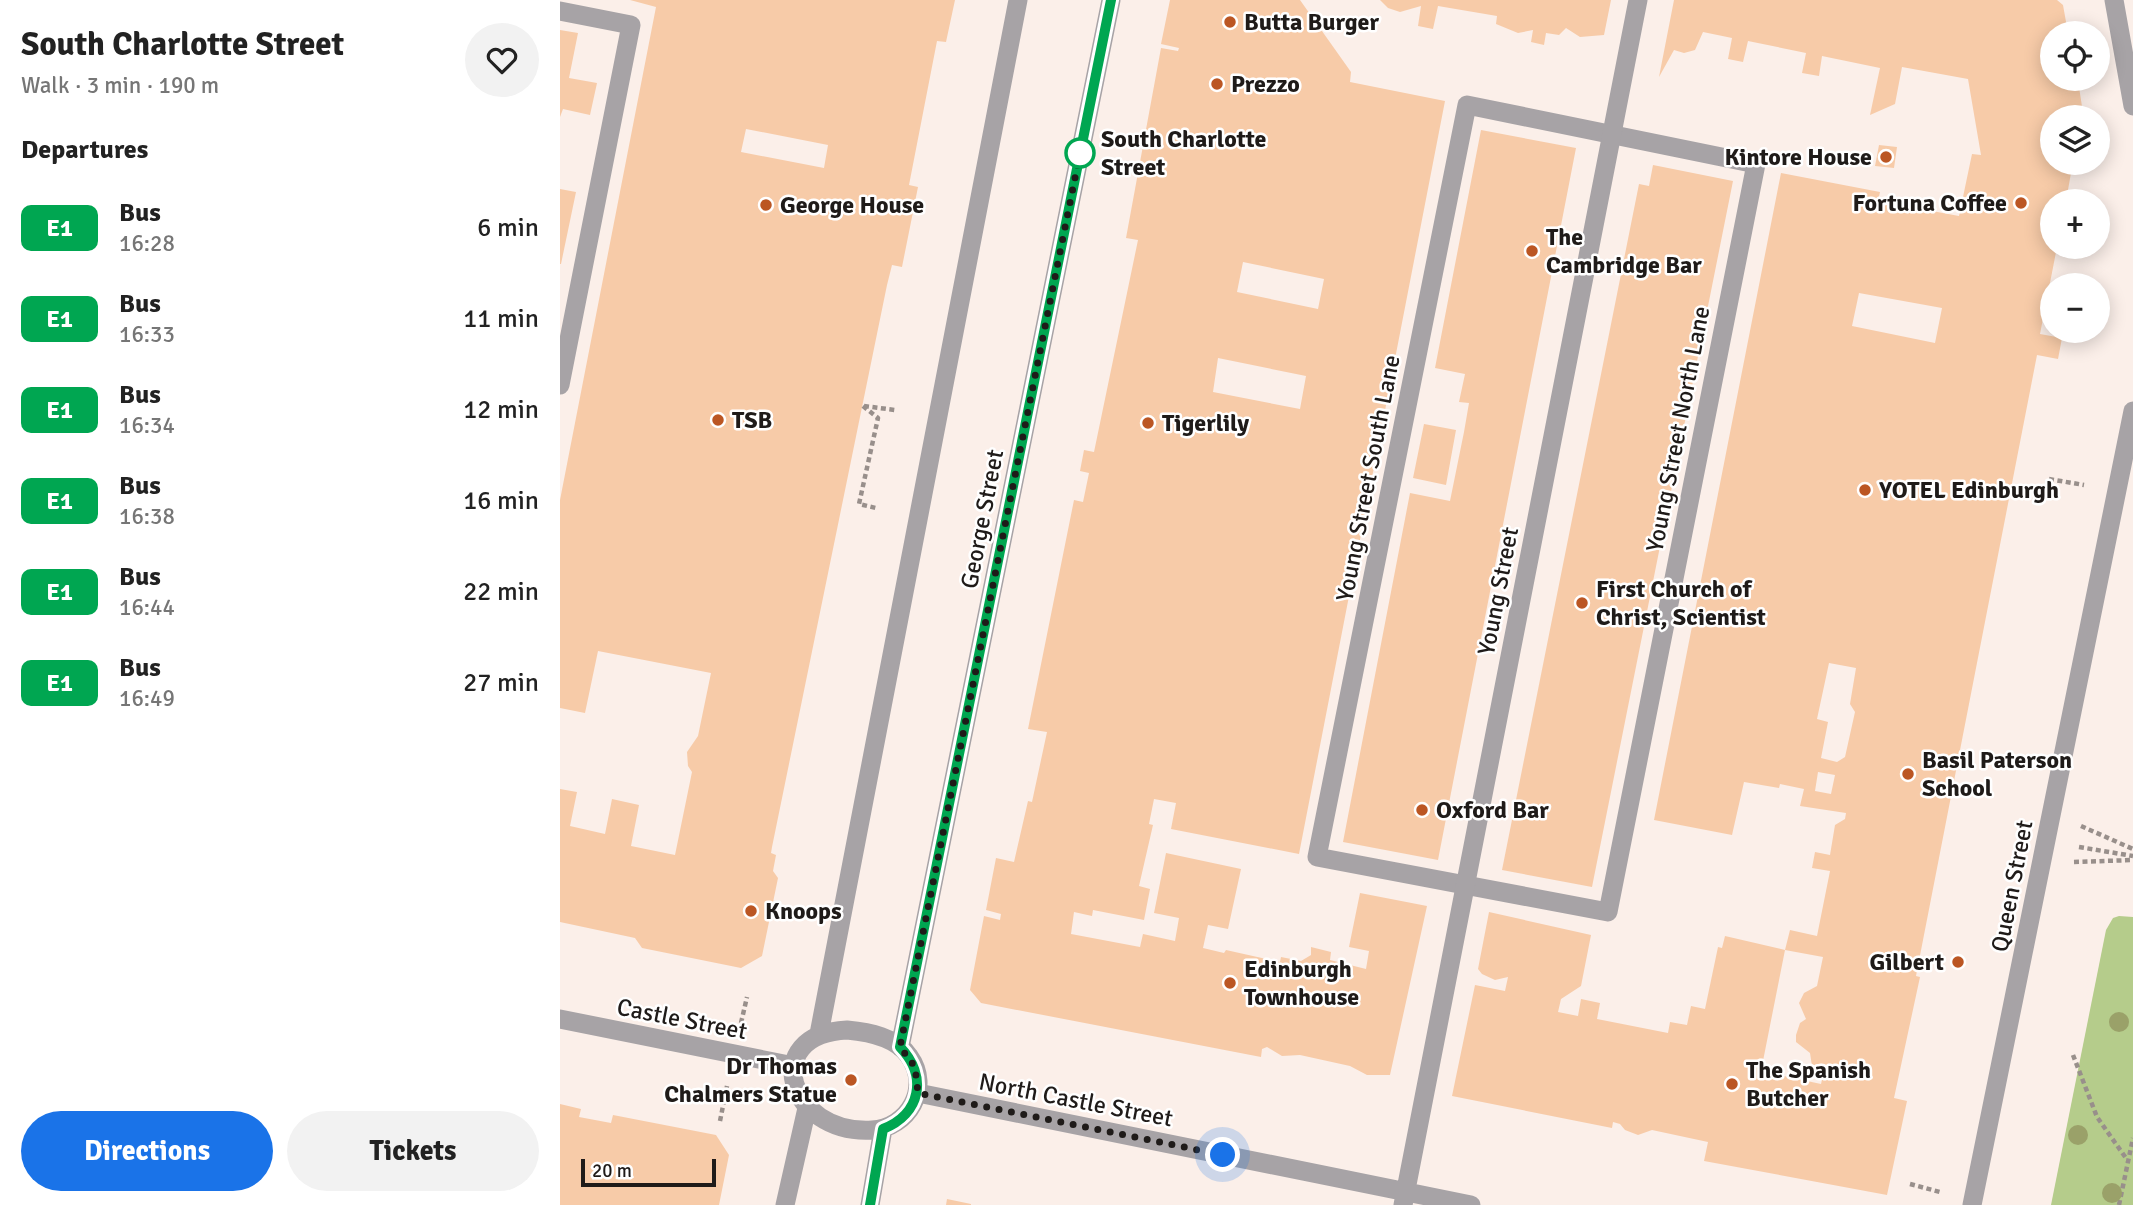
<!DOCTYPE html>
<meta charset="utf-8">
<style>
:root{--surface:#fff;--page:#f2f2f2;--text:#222;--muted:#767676;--accent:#1a73e8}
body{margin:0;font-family:Signika,sans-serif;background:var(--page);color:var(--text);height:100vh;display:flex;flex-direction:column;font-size:26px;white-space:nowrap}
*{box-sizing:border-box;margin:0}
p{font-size:23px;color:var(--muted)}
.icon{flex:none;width:38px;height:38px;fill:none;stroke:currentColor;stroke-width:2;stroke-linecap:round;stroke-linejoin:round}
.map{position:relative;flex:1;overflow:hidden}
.details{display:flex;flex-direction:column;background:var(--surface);width:560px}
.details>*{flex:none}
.badge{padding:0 14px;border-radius:10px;font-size:24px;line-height:46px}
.controls{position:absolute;left:1480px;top:21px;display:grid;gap:14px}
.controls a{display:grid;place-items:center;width:70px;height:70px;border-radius:50%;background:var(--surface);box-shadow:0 4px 18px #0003;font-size:35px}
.scale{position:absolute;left:21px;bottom:18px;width:135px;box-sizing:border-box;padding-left:7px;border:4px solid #1f1b19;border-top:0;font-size:19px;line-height:24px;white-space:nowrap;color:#1f1b19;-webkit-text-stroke:5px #fff;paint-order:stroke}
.you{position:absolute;width:35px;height:35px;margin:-18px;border:5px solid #fff;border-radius:50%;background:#1a73e8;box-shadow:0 0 0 10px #1a73e833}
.map>.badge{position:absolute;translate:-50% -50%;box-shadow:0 0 0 4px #fff}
h2{padding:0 21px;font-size:26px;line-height:63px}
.round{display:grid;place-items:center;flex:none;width:74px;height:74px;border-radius:37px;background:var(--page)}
.headline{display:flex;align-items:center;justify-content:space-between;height:119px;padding:0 21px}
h1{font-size:33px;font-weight:700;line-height:52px}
.primary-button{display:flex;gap:14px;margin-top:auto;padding:14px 21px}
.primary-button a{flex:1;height:80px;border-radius:42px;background:var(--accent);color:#fff;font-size:28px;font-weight:700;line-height:80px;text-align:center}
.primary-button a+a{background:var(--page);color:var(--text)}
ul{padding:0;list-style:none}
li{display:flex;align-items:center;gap:21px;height:91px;padding:0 21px}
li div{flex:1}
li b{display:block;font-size:26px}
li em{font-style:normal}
li .badge{min-width:77px;font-weight:700;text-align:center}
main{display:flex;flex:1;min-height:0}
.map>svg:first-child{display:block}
</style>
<main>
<section class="details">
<div class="headline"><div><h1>South Charlotte Street</h1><p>Walk · 3 min · 190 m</p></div><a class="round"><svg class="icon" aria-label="heart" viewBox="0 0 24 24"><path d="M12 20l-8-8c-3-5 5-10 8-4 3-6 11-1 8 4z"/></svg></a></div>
<h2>Departures</h2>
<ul>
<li><span class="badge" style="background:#00a651;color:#fff">E1</span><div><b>Bus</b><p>16:28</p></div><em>6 min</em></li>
<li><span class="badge" style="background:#00a651;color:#fff">E1</span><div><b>Bus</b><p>16:33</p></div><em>11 min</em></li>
<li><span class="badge" style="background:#00a651;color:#fff">E1</span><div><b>Bus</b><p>16:34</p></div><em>12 min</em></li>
<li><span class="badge" style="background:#00a651;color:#fff">E1</span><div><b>Bus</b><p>16:38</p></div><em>16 min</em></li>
<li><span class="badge" style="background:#00a651;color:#fff">E1</span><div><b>Bus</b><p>16:44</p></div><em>22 min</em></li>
<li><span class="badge" style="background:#00a651;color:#fff">E1</span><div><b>Bus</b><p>16:49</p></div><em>27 min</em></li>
</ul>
<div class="primary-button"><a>Directions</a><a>Tickets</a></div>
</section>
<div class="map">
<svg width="1573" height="1205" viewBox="0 0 1573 1205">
<rect width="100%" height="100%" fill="#fbefe9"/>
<path fill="#b5cc8b" d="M1559,916l14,1v288h-82l55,-275 7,-12z"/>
<path fill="#f7cba8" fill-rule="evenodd" d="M70,0h325l-9,42 -9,-1 -28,144 9,2 -16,80 -10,-2 -5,20 -115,562 -1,6 5,2 -3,16 5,7 -16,78 -21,12 -99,-20 -7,-10 -75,-16v-133l17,3 -7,34 35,8 7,-35 27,6 -8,41 44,9 17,-83 -4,-6 -1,-14 11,-16 13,-63 -113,-22 -13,62 -25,-5v-208l96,-493zM186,129l82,16 -4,23 -83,-16z
M610,0h130l51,72 -1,10 95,19 -146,753 -128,-25 5,-26 -22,-4 -5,25 4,1 -14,61 11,3 -6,31 -51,-10 -1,6 -18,-4 -3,22 69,13 3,-13 32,7 4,-23 -25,-5 12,-60 75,16 -13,60 -20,-4 -5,23 21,5 2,-3 54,12 1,-5 20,4 10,-6v-8l20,5 -1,8 36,9 3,-18 -20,-4 11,-54 67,13 -37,169h-23l-17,-9 -50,-11 -18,1 -15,-9 -5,2 -1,8 -280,-54 -11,-13 14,-74 16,4 1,-6 -15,-4 10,-52 18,4 14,-61 4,1 15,-70 -19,-3 46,-229 9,2 6,-29 -9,-2 4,-21 10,2 44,-212 -12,-2 35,-190 17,3 1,-3 -18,-4zM683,262l81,17 -6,30 -81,-17zM658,358l88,18 -6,33 -87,-17z
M820,0h231l-7,35 -24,2 -14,-9 -7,7 -13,-2 -2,12 -13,-3 2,-12 -15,3 -22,-9 1,-8 -59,-10 -5,23 -15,-3 3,-20 -21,6 -12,-4z
M1114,0h383l6,5 5,28h-15v46h24l2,8 4,26 -3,4h-27v46h17l1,10 -5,28h-13v46h4l-17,87 22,4 -4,21 -21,-4 -121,621 4,1 -26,121 13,3 -20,94 -183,-34 4,-19 -56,-12 -14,5 -13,-5 -5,-6 -7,-2 -1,6 -160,-32 23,-111 30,6 3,-14 -13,3 -13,-6 -4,-5 11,-57 102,23 -10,51 -20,13 -3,13 20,4 3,-17 19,4 -3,16 71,14 2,-11 17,3 4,-19 14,3 13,-62 4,1 3,-12 60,14 -24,121 60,13 3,-13 -12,-5 -2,-13 -14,-11v-7l4,-12 6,-4 -7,-16 5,-10 13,-7 6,-29 -38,-7 5,-20 27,6 13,-65 -18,-3 3,-16 15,3 5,-30 10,-6 1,-6 -46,-7 4,-17 -24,-5 -1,4 -35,-6 -12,53 -78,-15 127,-647 99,19 -2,9 81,15 13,-62 9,1 -13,-76 -66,-12 -7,37 -25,11 10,-47 -58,-12 -3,20 -17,-3 4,-20 -58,-12 -5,21 -15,-3 4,-21 -29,-6 -8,18 -11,3 -10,-3 -15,27zM1299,293l83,15 -7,35 -83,-17zM1269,663l27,5 -6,36 5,8 -10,45 -8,5 -16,-4 7,-36 -11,-3zM1258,772l17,3 -4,19 -16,-3z
M0,30l18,3 -9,45 28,5 -7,32 -27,-6 -3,8z
M921,130l95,18 -138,712 -95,-18 67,-349 40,8 14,-69 5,-29 -10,-1 6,-28 -30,-6z
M1319,145l18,2 -3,21 -19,-2z
M1093,165l80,16 -141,706 -90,-17 137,-686 10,2z
M0,189l16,3 -15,72h-1z
M864,424l32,6 -10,55 -33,-7z
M0,1104l21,5 -2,8 32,6 2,-8 103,20 13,20 -10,50h-159z
M387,1199l24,5v1h-25z"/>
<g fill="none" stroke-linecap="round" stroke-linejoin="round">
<path stroke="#988f8b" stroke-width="4.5" stroke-dasharray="5 3.5" stroke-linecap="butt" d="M303,406l15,12 -19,86 17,4
M304,406l31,4
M1489,479l35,6
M1521,826l52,23
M1519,847l54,9
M1514,862l59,-2
M181,1023l6,-26
M1513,1055l24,62 31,44
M160,1121l7,-35
M1350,1184l30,8
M1559,1205l14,-67"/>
<path stroke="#a7a3a6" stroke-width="19" d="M0,11l71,14 -71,360
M907,105l289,59 -148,748 -291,-55z"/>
<path stroke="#a7a3a6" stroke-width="19" d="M0,1019l234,47
M358,1093l553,112
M843,1205l235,-1205"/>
<path stroke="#a7a3a6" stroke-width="19" d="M1554,0l19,106
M287,1030c22,2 49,7 62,26 23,32 -1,72 -37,74 -84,5 -114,-96 -25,-100z
M259,1034l199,-1034
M340,1047l211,-1047
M225,1205l22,-97
M310,1205l13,-76
M1412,1205l161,-794"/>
</g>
<g fill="#9aa169">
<circle cx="1559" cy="1022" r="10"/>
<circle cx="1518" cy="1135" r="10"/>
<circle cx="1552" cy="1193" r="10"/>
</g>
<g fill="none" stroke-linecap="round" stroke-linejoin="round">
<g stroke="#fff" stroke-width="16">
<path id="line" d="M310,1205l13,-76c38,-15 45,-53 17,-82l211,-1047"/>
</g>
<use href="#line" stroke="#00a651" stroke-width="10"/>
<path stroke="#1f1b19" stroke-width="7" stroke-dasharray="0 12.6" d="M520,153l-180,894 15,20 3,26 305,62"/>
</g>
<g fill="#bb5623" stroke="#fff" stroke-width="2.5">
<circle cx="670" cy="22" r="7"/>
<circle cx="657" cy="84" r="7"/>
<circle cx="1326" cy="157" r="7"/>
<circle cx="1461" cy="203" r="7"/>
<circle cx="206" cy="205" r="7"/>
<circle cx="972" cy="251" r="7"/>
<circle cx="158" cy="420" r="7"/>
<circle cx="588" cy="423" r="7"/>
<circle cx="1305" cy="490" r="7"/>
<circle cx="1022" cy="603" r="7"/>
<circle cx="1348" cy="774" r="7"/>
<circle cx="862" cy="810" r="7"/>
<circle cx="191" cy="911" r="7"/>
<circle cx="1398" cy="962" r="7"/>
<circle cx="670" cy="983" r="7"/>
<circle cx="291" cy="1080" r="7"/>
<circle cx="1172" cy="1084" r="7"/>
</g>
<circle fill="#fff" stroke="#00a651" stroke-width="3.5" cx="520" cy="153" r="14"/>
<g text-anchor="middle" stroke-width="5" stroke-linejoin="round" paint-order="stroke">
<g font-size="24" font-weight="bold" fill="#1f1b19" stroke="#fff" text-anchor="start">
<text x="684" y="30">Butta Burger</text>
<text x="671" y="92">Prezzo</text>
<text x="1312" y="165" text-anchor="end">Kintore House</text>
<text x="1447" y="211" text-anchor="end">Fortuna Coffee</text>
<text x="220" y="213">George House</text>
<text x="986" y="245">The<tspan x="986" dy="28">Cambridge Bar</tspan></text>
<text x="172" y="428">TSB</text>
<text x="602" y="431">Tigerlily</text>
<text x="1319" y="498">YOTEL Edinburgh</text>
<text x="1036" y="597">First Church of<tspan x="1036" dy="28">Christ, Scientist</tspan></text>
<text x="1362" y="768">Basil Paterson<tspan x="1362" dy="28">School</tspan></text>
<text x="876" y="818">Oxford Bar</text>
<text x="205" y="919">Knoops</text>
<text x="1384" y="970" text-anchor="end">Gilbert</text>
<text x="684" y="977">Edinburgh<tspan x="684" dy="28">Townhouse</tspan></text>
<text x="277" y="1074" text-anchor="end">Dr Thomas<tspan x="277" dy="28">Chalmers Statue</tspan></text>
<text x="1186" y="1078">The Spanish<tspan x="1186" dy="28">Butcher</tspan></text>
</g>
<g font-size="24" font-weight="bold" fill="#1f1b19" stroke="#fff" text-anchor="start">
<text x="541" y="147">South Charlotte<tspan x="541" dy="28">Street</tspan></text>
</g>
<g font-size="24" fill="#1f1b19" stroke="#fff">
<text transform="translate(1118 429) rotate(-79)" y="8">Young Street North Lane</text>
<text transform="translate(808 478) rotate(-79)" y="8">Young Street South Lane</text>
<text transform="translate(422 519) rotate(-79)" y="8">George Street</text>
<text transform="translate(938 591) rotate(-79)" y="8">Young Street</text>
<text transform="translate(1452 886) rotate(-79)" y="8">Queen Street</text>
<text transform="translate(122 1019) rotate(11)" y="8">Castle Street</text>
<text transform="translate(516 1100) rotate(11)" y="8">North Castle Street</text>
</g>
</g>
</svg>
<div class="controls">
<a><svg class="icon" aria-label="locate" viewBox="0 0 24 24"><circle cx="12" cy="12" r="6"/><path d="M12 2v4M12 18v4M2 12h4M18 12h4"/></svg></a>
<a><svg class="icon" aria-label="layers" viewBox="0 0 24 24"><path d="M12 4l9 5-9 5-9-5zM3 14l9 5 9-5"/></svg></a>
<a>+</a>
<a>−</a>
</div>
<div class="scale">20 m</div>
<div class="you" style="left:663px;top:1155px"></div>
</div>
</main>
